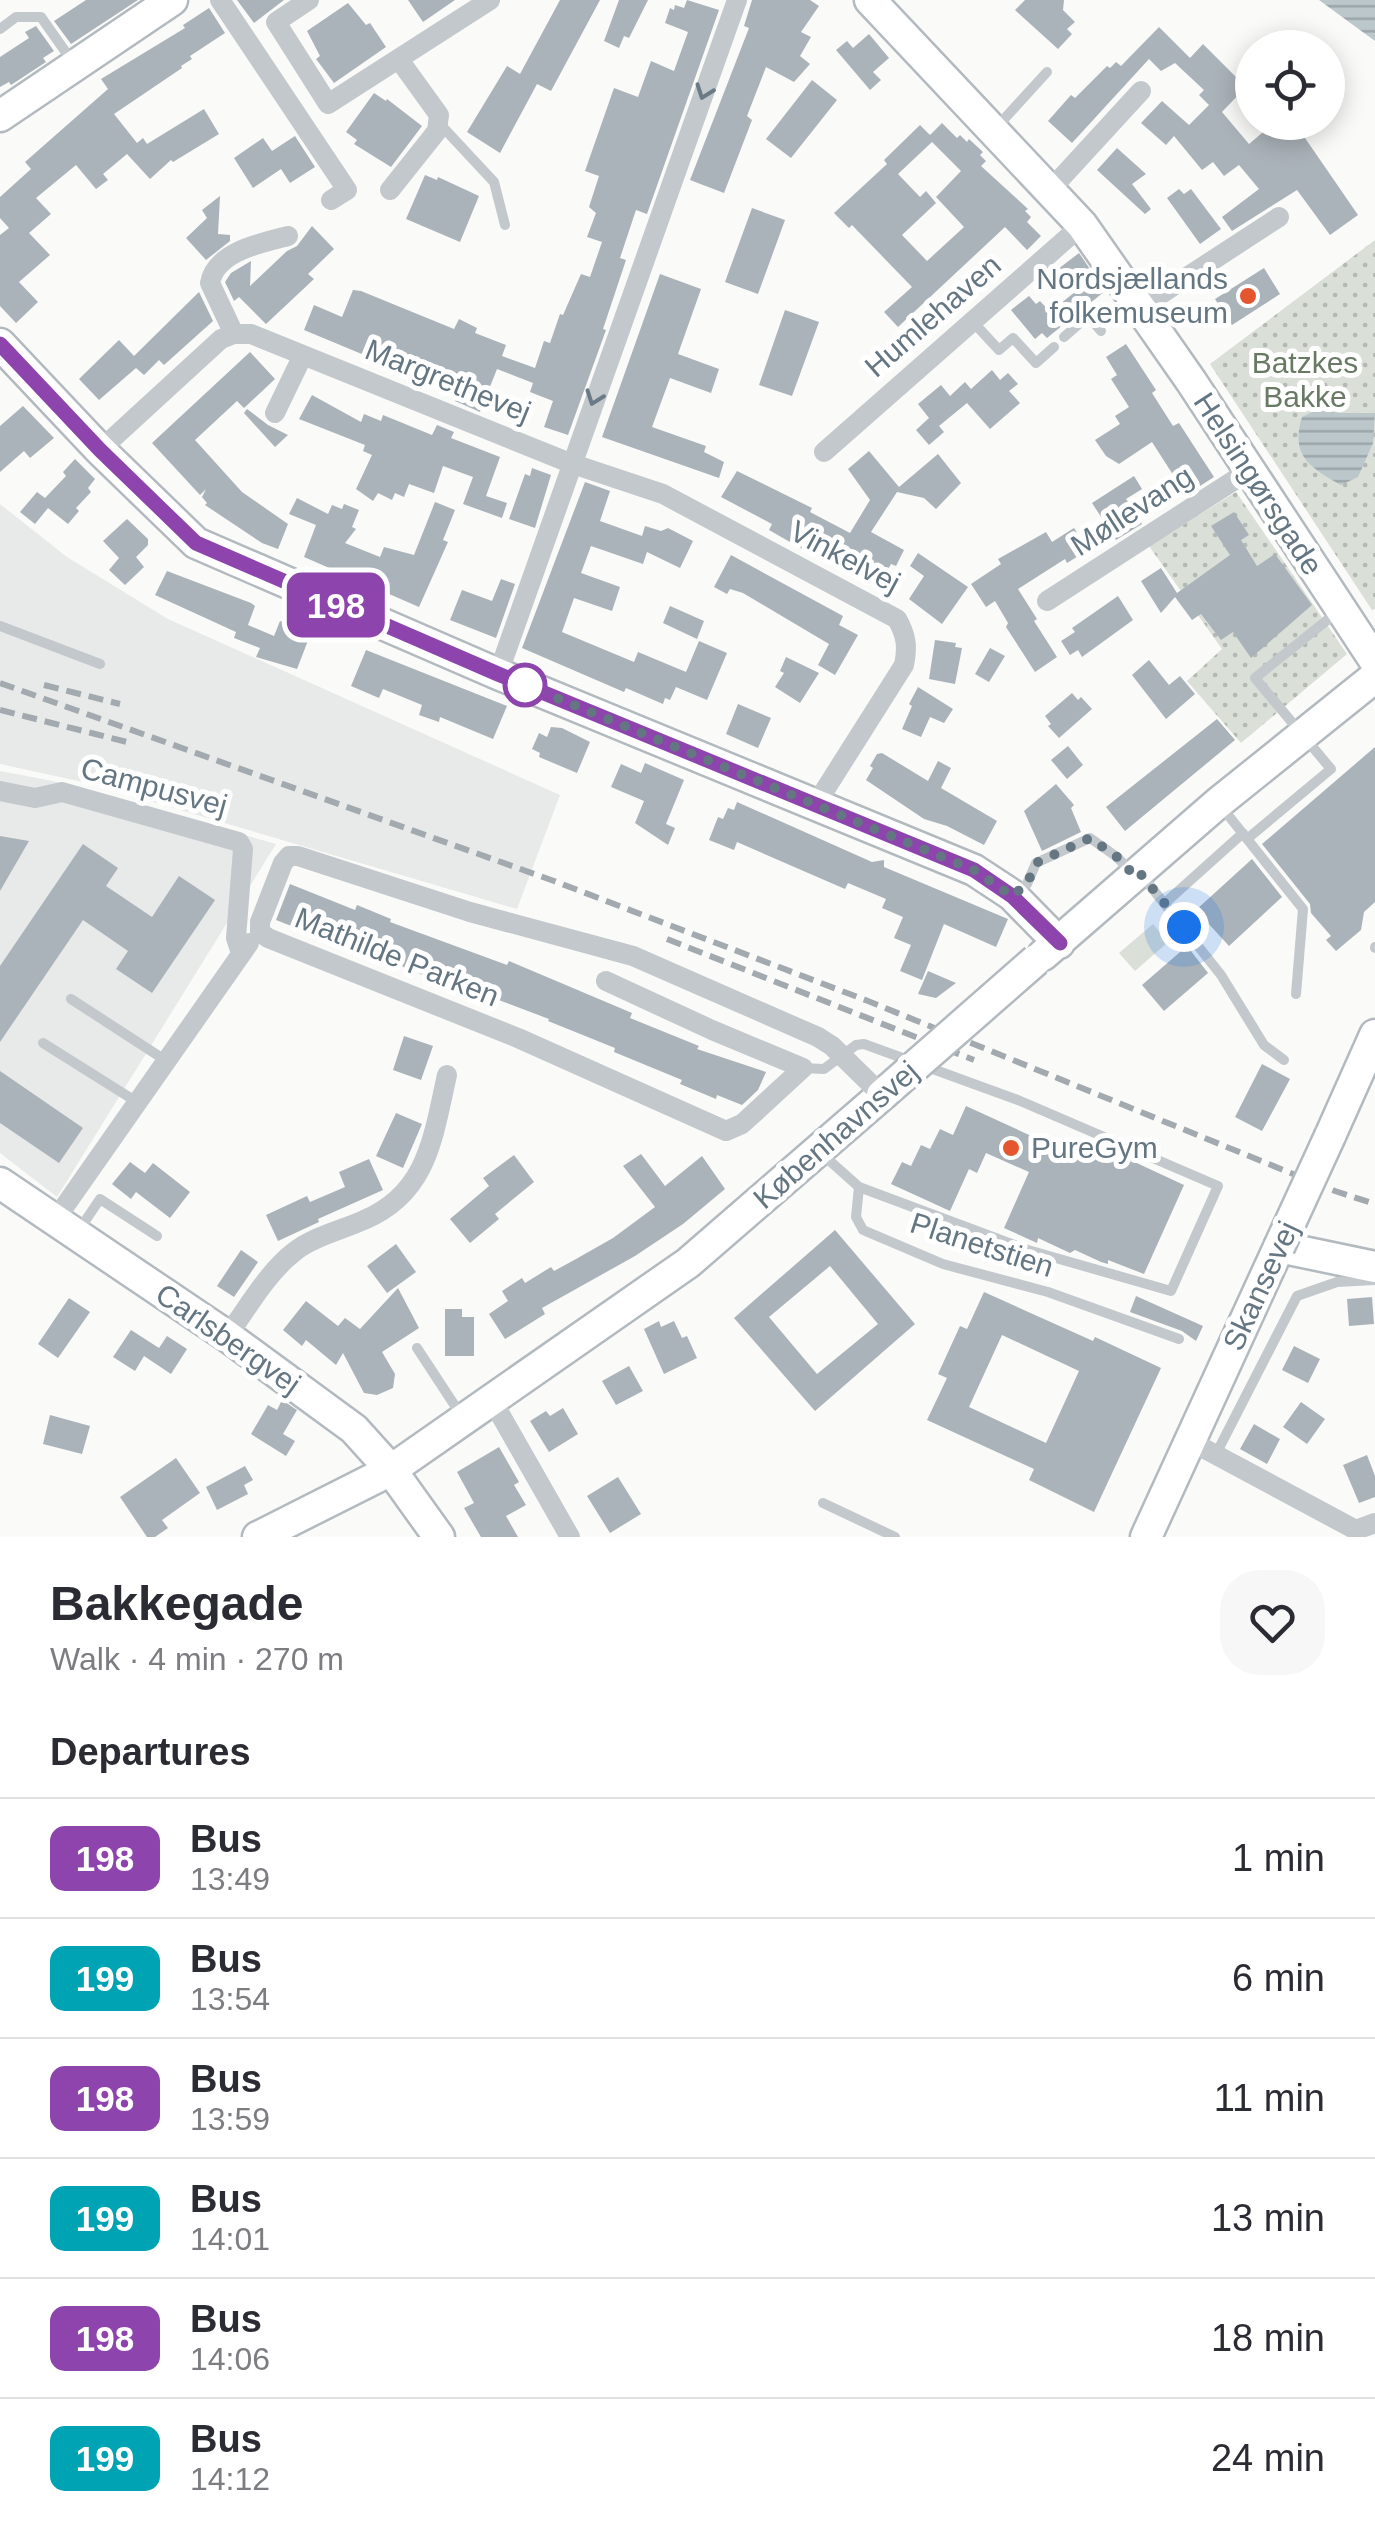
<!DOCTYPE html>
<meta charset="utf-8">
<style>
:root{--surface:#fff;--page:#f7f7f7;--text:#2b2b33;--muted:#7c7c81;--line:#e1e1e2}
body{margin:0;font-family:Helvetica,sans-serif;background:var(--page);color:var(--text);height:100vh;display:flex;flex-direction:column;font-size:38px;white-space:nowrap}
*{box-sizing:border-box;margin:0}
p{font-size:32px;color:var(--muted)}
.icon{flex:none;width:55px;height:55px;fill:none;stroke:currentColor;stroke-width:2;stroke-linecap:round;stroke-linejoin:round}
.map{position:relative;height:1537px;overflow:hidden}
.side{display:flex;flex-direction:column;background:var(--surface);flex:1}
.side>*{flex:none}
.badge{padding:0 20px;border-radius:15px;font-size:35px;line-height:65px}
.tools{position:absolute;left:1235px;top:30px;display:grid;gap:20px}
.tools a{display:grid;place-items:center;width:110px;height:110px;border-radius:50%;background:var(--surface);box-shadow:0 5px 25px #0003;font-size:50px}
.you{position:absolute;width:50px;height:50px;margin:-25px;border:8px solid #fff;border-radius:50%;background:#1a73e8;box-shadow:0 0 0 15px #1a73e833}
.map>.badge{position:absolute;translate:-50% -50%;box-shadow:0 0 0 5px #fff}
h2{padding:0 50px;font-size:38px;line-height:90px}
.round{display:grid;place-items:center;flex:none;width:105px;height:105px;border-radius:40px;background:var(--page)}
.head{display:flex;align-items:center;justify-content:space-between;height:170px;padding:0 50px}
h1{font-size:48px;font-weight:700;line-height:75px}
ul{padding:0;list-style:none}
li{display:flex;align-items:center;gap:30px;height:120px;padding:0 50px;border-top:2px solid var(--line)}
li div{flex:1}
li b{display:block;font-size:38px}
li em{font-style:normal}
li .badge{min-width:110px;font-weight:700;text-align:center}
.map>svg:first-child{display:block}
</style>
<div class="map">
<svg width="1375" height="1537" viewBox="0 0 1375 1537">
<defs>
<pattern id="grass-dots" width="8" height="8" patternUnits="userSpaceOnUse" patternTransform="scale(2.5)"><rect width="8" height="8" fill="#dadfd7"/><path d="M2 2h.1M6 6h.1" fill="none" stroke="#b4b9b4" stroke-width="1.8" stroke-linecap="round"/></pattern>
<pattern id="water-rules" width="6" height="5" patternUnits="userSpaceOnUse" patternTransform="scale(2.5)"><rect width="6" height="5" fill="#bbc7cb"/><path d="M0 2.5h6" fill="none" stroke="#9ca6aa"/></pattern>
</defs>
<rect width="100%" height="100%" fill="#fafaf8"/>
<path fill="#e8e9e9" d="M0,504l67,53 101,62 392,176 -43,114 -425,-125 -92,-20z
M0,771l53,10 223,63 -219,353 -57,-44z"/>
<path fill="url(#grass-dots)" d="M1375,240v369l-3,1 -162,-246z
M1236,492l111,162 -106,89 -54,-62 35,-32 -73,-103z"/>
<path fill="#dadfd7" d="M1153,924l15,18 -33,29 -16,-18z"/>
<path fill="url(#water-rules)" d="M1319,0h56v41z
M1318,409l21,4h36l-2,30 -15,34 -17,8c-31,-18 -51,-29 -39,-68z"/>
<path fill="#aab3b9" fill-rule="evenodd" d="M86,0h52l-67,44 -17,-23z
M237,0h47l-30,23z
M408,0h47l-32,22z
M560,0h40l-49,91 -14,-7 -37,69 -33,-21 40,-66 13,8z
M619,0h29l-19,38 -5,-2 -5,12 -15,-7z
M687,0l32,10 -72,204 -11,-4 -16,48 6,2 -23,69 3,1 -38,105 -24,-8 9,-26 -23,-9 3,-9 -36,-14 -17,43 -25,-11 3,-7 -154,-64 10,-25 28,12 11,-27 8,1 93,38 5,-10 18,9 -2,5 31,12 -4,11 33,12 9,-27 6,2 10,-29 3,1 18,-41 9,3 12,-35 -15,-5 9,-24 -7,-6 10,-31 -14,-5 29,-83 24,9 13,-36 23,10 14,-39 -23,-9 5,-15 4,2 1,-5 9,3z
M752,0h58l9,6 -18,26 10,5 -11,19 10,8 -16,18 -28,-15 -19,49 5,4 -28,73 -34,-13 59,-152 -5,-2z
M1025,0h39l-1,10 12,12 -8,7 5,5 -14,15 -43,-39z
M348,3l18,22 4,-2 16,24 -52,36 -18,-24 4,-3 -13,-25z
M209,8l16,25 -35,23 2,3 -11,7 1,2 -68,46 23,29 6,-5 4,6 57,-35 15,25 -46,28 -2,-2 -21,19 -23,-25 -24,20 5,6 -12,9 -20,-24 -40,33 15,16 -22,19 21,22 -31,27 19,20 -22,21 -16,-17v-71l9,-7 -9,-10v-21l31,-28 -6,-7 83,-73 -7,-10 84,-51 -2,-3z
M36,26l18,25 -11,7 3,4 -35,23 -2,-3 -9,5v-30l29,-19 -4,-6z
M1159,27l31,31 13,-14 37,37 4,8 -22,23 27,32 26,-22h19l64,93 -28,20 -33,-45 -65,41 -10,-14 37,-28 -20,-24 -15,11 -11,-14 -11,8 -28,-34 -8,9 -25,-22 21,-22 27,24 20,-20 -10,-10 5,-5 -29,-27 -14,8 -12,-12 -77,84 -24,-22 23,-26 4,3 32,-32 3,2 6,-6 5,4z
M869,34l20,24 -16,14 8,8 -11,10 -34,-40 11,-9 6,7z
M812,80l25,20 -46,58 -25,-19z
M374,93l12,8 1,-2 35,27 -31,41 -37,-23 3,-4 -11,-8z
M942,123l15,15 3,-3 7,7 2,-3 14,13 -3,3 6,6 -5,5 47,43 -3,2 6,6 -4,5 14,14 -14,14 -22,-23 -107,100 -14,-15 28,-25 -60,-62 -3,3 -15,-15 53,-49 -3,-4 36,-35 10,10zM932,142l29,29 -25,26 28,30 -37,34 -25,-26 34,-32 -10,-12 -6,6 -22,-23z
M295,136l20,31 -25,16 -9,-14 -28,19 -19,-30 29,-20 9,13z
M1117,148l29,26 -14,10 19,25 -6,5 -48,-44z
M425,175l12,5 1,-3 41,19 -19,46 -54,-23z
M1179,189l5,5 7,-5 30,40 -21,15 -33,-46z
M220,196l-2,38 12,1v6l-24,19 -20,-22 21,-20 -5,-8z
M752,208l33,12 -27,74 -33,-12z
M312,226l22,23 -26,25 6,5 -48,45 -27,-27 -5,4 -9,-19 6,-9 20,-12 -1,25 37,-35 10,-5z
M1079,253l26,38 -58,47 -5,-5 -7,6 -24,-29 18,-14 7,8 4,-3 10,11 25,-20 -17,-23z
M1264,268l16,26 -48,31 -17,-26z
M660,274l41,15 -23,65 41,15 -8,24 -41,-15 -18,49 54,19 -2,6 20,10 -5,16 -117,-41z
M199,292l14,29 -49,44 -5,-5 -15,15 -8,-7 -37,32 -20,-21 40,-39 15,16z
M785,310l34,12 -27,74 -33,-11z
M1126,344l30,46 -4,3 21,33 6,-3 35,54 -28,18 -34,-53 -33,22 -13,-8 -11,-16 25,-16 -5,-8 14,-9 -18,-28 6,-4 -11,-18z
M250,352l25,27 -31,29 -7,-7 -42,39 47,52 46,32 -10,25 -16,-6 -57,-38 2,-2 -5,-6 4,-8 -6,6 -48,-52z
M992,370l8,10 8,-7 10,11 -9,7 11,12 -30,26 -23,-26 -28,23 5,6 -15,13 -13,-15 13,-12 -11,-14 23,-19 9,11 15,-14 6,7z
M312,395l49,27 3,-8 17,7 2,-6 49,20 5,-10 17,7 -3,6 49,19 -14,39 21,7 -5,15 -39,-14 10,-27 -30,-11 -9,27 -25,-9 -5,13 -9,-4 -3,7 -14,-7 -5,8 -17,-12 16,-34 -9,-4 2,-6 -66,-26z
M23,406l31,32 -24,20 -6,-7 -24,21v-46z
M247,409l21,16 20,10 -13,12 -31,-34z
M869,451l30,36 39,-33 23,29 -25,26 -12,-11 -27,-6 -26,40 33,18 -8,16 -5,-2 -6,11 -47,-26 -3,5 -27,-11 -4,7 -35,-20 3,-6 -51,-27 16,-26 75,37 -2,4 40,21 20,-33 -22,-31z
M75,459l20,20 -7,9 3,4 -15,16 3,3 -11,13 -20,-16 -13,16 -15,-12 17,-20 8,6 21,-22 -3,-4z
M532,468l19,7 -16,53 -26,-9 16,-45 5,2z
M1134,476l8,13 -16,10 16,25 -26,16 -24,-37z
M585,482l25,9 -10,30 42,15 3,-10 16,5 7,-3 25,13 -13,27 -33,-16 -4,12 -52,-18 -10,27 39,14 -8,24 -38,-13 -12,34 72,30 4,-10 48,20 13,-31 28,12 -20,47 -31,-13 -6,13 -5,-2 -2,6 -37,-16 -2,4 -102,-44z
M297,498l31,16 4,-9 10,4 2,-5 15,6 -7,17 4,2 -11,14 35,14 4,-10 30,8 21,-53 20,8 -12,30 5,2 -29,65 -115,-50 12,-32 -27,-11z
M1234,512l15,23 -8,5 16,26 18,-12 37,51 -61,53 -18,-26 -12,8 -20,-26 -9,6 -17,-23 -14,16 -20,-32 20,-13 16,25 53,-38 -19,-29z
M127,519l21,20v6l-12,12 8,10 -19,18 -16,-15 10,-12 -16,-17z
M1074,528l14,22 -21,13 -2,-4 -47,30 19,30 -3,2 23,36 -22,15 -29,-45 2,-4 -13,-22 -9,6 -15,-23 30,-20 -3,-5 48,-27 6,10z
M918,553l50,34 -26,37 -33,-25 15,-23 -14,-10z
M731,555l112,61 -4,9 19,10 -23,40 -17,-10 11,-21 -86,-51 -13,-4 -3,5 -13,-7z
M167,571l84,32 4,3 -7,19 26,11 6,-15 4,1 3,-7 27,10 -17,44 -41,-12 4,-9 -26,-10 2,-6 -81,-37z
M501,579l14,5 -19,54 -46,-18 12,-30 30,11z
M1118,596l15,24 -51,37 -4,-7 -8,5 -9,-14 14,-9 -3,-4z
M670,606l34,15 -7,18 -34,-16z
M935,640l21,3 -1,4 7,1 -7,36 -26,-5z
M990,648l15,8 -16,26 -14,-8z
M366,650l141,56 -14,33 -53,-22 -1,5 -20,-7 3,-10 -39,-16 -4,9 -28,-12z
M786,657l33,16 -19,30 -25,-16 9,-14 -4,-2z
M1149,660l20,25 11,-9 15,18 -29,25 -34,-44z
M918,687l35,22 -9,14 -14,-6 -9,20 -19,-8 10,-23 -3,-2z
M1072,693l6,7 3,-3 11,12 -33,29 -11,-12 3,-2 -6,-8z
M738,704l33,14 -13,30 -32,-14z
M1217,719l18,21 -110,91 -19,-24z
M551,727l11,1 28,14 -13,31 -38,-16 1,-4 -8,-4 7,-16 8,4z
M1068,746l15,19 -16,14 -16,-19z
M1375,747v155l-11,10 -3,18 -25,21 -10,-11 5,-4 -20,-23 -1,-9 -48,-60z
M882,753l46,28 10,-20 13,7 -10,20 56,33 -13,24 -37,-19 -23,-7 -58,-39 7,-12 -3,-2 7,-12z
M645,763l39,17 -18,44 9,4 -7,17 -33,-22 9,-22 -33,-14 10,-23 20,9z
M1056,784l18,21 -3,3 10,24 -39,19 -18,-40z
M737,802l135,60 12,-2v7l124,52 -12,28 -52,-23 -22,56 -22,-9 11,-26 -17,-7 9,-21 -21,-9 4,-9 -38,-16 -3,6 -108,-47 -3,8 -25,-10 9,-23 5,2 5,-11 6,2z
M0,836l29,5 -29,50z
M83,844l35,24 -12,18 46,31 27,-41 36,24 -63,93 -36,-24 12,-18 -45,-31 -83,122v-76z
M1252,859l30,38 -53,49 -33,-36z
M290,884l65,26 2,-5 34,14 -1,3 117,43 2,-4 123,52 -2,5 69,28 -2,3 69,23 -8,18 -16,15 -25,-10 -1,4 -36,-15 2,-4 -68,-28 1,-4 -67,-27 1,-2 -122,-46 -2,3 -81,-34 -2,4 -66,-26z
M1187,946l21,27 -44,38 -22,-26z
M928,971l28,12 -20,15 -18,-4z
M404,1036l29,10 -12,34 -28,-10z
M1262,1064l28,15 -28,52 -27,-14z
M0,1071l83,57 -24,35 -59,-40z
M966,1106l109,50 8,-18 101,47 -40,89 -36,-14v4l-7,-2 -26,-12 -5,3 -32,-15 -1,5 -33,-15 25,-56 -43,-19 -9,20 -8,-4 -19,42 -59,-27 11,-22 9,4 10,-21 9,4 10,-20 13,6z
M396,1113l26,11 -19,44 -27,-12z
M641,1154l24,32 37,-30 23,33 -42,35 -48,32 -93,52 3,6 -40,25 -16,-25 19,-13 -6,-10 20,-13 3,5 26,-16 3,4 22,-12 37,-21 42,-31 -32,-41z
M514,1155l20,27 -39,32 4,5 -29,24 -20,-24 39,-33 -6,-8z
M369,1159l14,31 -65,29 1,3 -41,19 -12,-26 41,-19 3,6 35,-15 -6,-15z
M130,1162l15,11 8,-10 37,29 -20,26 -34,-26 -5,7 -19,-15z
M835,1230l80,94 -100,87 -81,-93zM830,1266l48,58 -61,50 -48,-57z
M396,1244l20,28 -29,21 -20,-27z
M241,1250l17,12 -24,35 -17,-11z
M398,1288l21,40 -37,24 13,22 -2,14 -16,7 -13,-2 -21,-40 -7,12 -30,-25 -4,6 -19,-16 23,-29 32,25 7,-8 15,11z
M984,1292l109,49 2,-4 66,31 -67,144 -65,-32 5,-11 -107,-49 20,-42 -9,-4 22,-48 7,3zM1002,1335l77,36 -33,72 -77,-36z
M1136,1296l67,30 -7,15 -14,-10 -52,-19z
M1372,1297l2,27 -25,2 -2,-27z
M69,1298l21,14 -32,46 -20,-14z
M445,1309h17v8h12v39h-29z
M659,1321l2,6 13,-6 8,17 5,-2 10,22 -33,16 -20,-45z
M131,1330l28,18 8,-12 20,13 -16,25 -27,-18 -9,15 -22,-14z
M1294,1346l26,13 -12,24 -26,-13z
M629,1366l14,25 -27,14 -14,-24z
M282,1400l15,10 -14,24 12,7 -9,15 -35,-22 17,-29 9,5z
M1301,1402l24,17 -18,25 -24,-17z
M563,1408l15,26 -29,18 -19,-31 16,-10 4,5z
M50,1415l40,11 -8,28 -39,-10z
M1254,1424l26,15 -13,25 -27,-15z
M499,1447l20,35 -5,3 12,20 -20,11 12,21h-37l-17,-29 10,-5 -17,-31z
M1367,1455l8,21v21l-16,6 -16,-38z
M176,1458l24,35 -38,27 6,8 -13,9h-8l-27,-40z
M245,1466l8,14 -9,5 4,9 -31,16 -11,-23z
M618,1477l23,37 -31,19 -23,-37z"/>
<g fill="none" stroke-linecap="round" stroke-linejoin="round">
<g stroke="#b3babf" stroke-width="35">
<path id="secondary" d="M870,0l212,225 109,156 184,280
M0,116l172,-116
M0,344l100,106 96,93 302,131 476,196 38,25 47,48
M1043,955l175,-152 157,-126
M1330,1136l45,-101
M0,1183l227,153 127,93 37,41 48,67
M258,1537l133,-67 297,-207 194,-168
M1146,1537l133,-290 96,20"/>
</g>
<path stroke="#c3c8cc" stroke-width="10" d="M0,29l16,-12h25l31,44
M439,123l55,59 11,43
M995,129l52,-57
M973,322l26,28 14,-12 23,25 18,-16
M1064,337l24,-21 13,15
M0,626l100,38
M1220,805l83,104 -7,85
M1247,839l84,-70 -76,-91 81,-65
M1140,873l81,102 43,70 20,15
M1017,892l10,-8 9,-21 54,-25 27,19 14,15
M1165,903l78,-70
M1375,948v-1
M71,999l94,61
M43,1043l94,59
M803,1068l21,1 32,-24 8,-1 154,56 200,86 -47,105 -143,-41 -169,-63
M822,1154l37,33 -3,30 7,13 80,34 105,28 131,47
M77,1233l23,-34 57,37
M417,1348l44,67
M1216,1454l81,-158 40,-14 38,-2
M823,1503l72,34"/>
<path stroke="#c3c8cc" stroke-width="20" d="M220,0l127,190 -16,10
M309,0l-33,22 52,82 162,-104
M1051,189l90,-98
M390,190l47,-59 2,-16 -39,-54
M1141,307l138,-90
M234,334l-24,-51c6,-32 52,-40 78,-47
M275,413l28,-58
M100,450l121,-111 13,-5h17l319,129 93,31 234,125c9,16 11,27 7,46l-88,139
M824,452l258,-227
M1047,601l203,-131
M498,674l239,-674
M0,791l35,7 27,-6 177,50 4,7 -7,89 5,15
M606,981l106,49 91,38 -61,56 -16,7 -208,-93 -250,-100 -8,-6v-10l23,-59 6,-7h9l172,56 163,44 185,81
M55,1220l194,-277
M227,1336c20,-27 40,-63 67,-84 18,-15 48,-22 70,-32 64,-27 69,-83 83,-145
M492,1400l78,137
M1190,1441l166,89 19,-7"/>
<use href="#secondary" stroke="#fff" stroke-width="30"/>
<path stroke="#a2aab0" stroke-width="6" stroke-dasharray="15 8" stroke-linecap="butt" d="M0,683l554,198 314,120 467,190 40,13
M44,685l76,19
M0,710l131,33
M667,939l307,121"/>
<g stroke="#b3babf" stroke-width="35" stroke-linecap="butt">
<path id="secondary-bridge" d="M882,1095l154,-135
M1279,1247l51,-111"/>
</g>
<path stroke="#c3c8cc" stroke-width="20" d="M818,1037l14,9 50,49"/>
<use href="#secondary-bridge" stroke="#fff" stroke-width="30"/>
</g>
<defs><path id="oneway-chevron" d="M-2-3.5L2.5 0L-2 3.5" fill="none" stroke-width="1.6" stroke-linecap="round" stroke-linejoin="round" transform="scale(2.5)"/></defs>
<g stroke="#6a7a87">
<use href="#oneway-chevron" transform="translate(704 92) rotate(110)"/>
<use href="#oneway-chevron" transform="translate(594 398) rotate(110)"/>
</g>
<g fill="none" stroke-linecap="round" stroke-linejoin="round">
<g stroke="#fff" stroke-width="22">
<path id="line" d="M0,344l100,106 96,93 302,131 476,196 38,26 48,47"/>
</g>
<use href="#line" stroke="#8e44ad" stroke-width="15"/>
<path stroke="#657683" stroke-width="10" stroke-dasharray="0 18" d="M525,685l449,185 38,26 15,-12 9,-21 54,-25 27,19 18,19 4,-4 45,55"/>
</g>
<g fill="#e4572e" stroke="#fff" stroke-width="4">
<circle cx="1248" cy="296" r="10"/>
<circle cx="1011" cy="1148" r="10"/>
</g>
<circle fill="#fff" stroke="#8e44ad" stroke-width="5" cx="525" cy="685" r="20"/>
<g text-anchor="middle" stroke-width="10" stroke-linejoin="round" paint-order="stroke">
<g font-size="30" fill="#657683" stroke="#fff" text-anchor="end">
<text x="1228" y="289">Nordsjællands<tspan x="1228" dy="34">folkemuseum</tspan></text>
<text x="1031" y="1158" text-anchor="start">PureGym</text>
</g>
<g font-size="30" fill="#657683" stroke="#fff">
<text transform="translate(933 316) rotate(-41)" y="10">Humlehaven</text>
<text transform="translate(448 381) rotate(22)" y="10">Margrethevej</text>
<text transform="translate(1258 484) rotate(57)" y="10">Helsingørsgade</text>
<text transform="translate(1132 511) rotate(-33)" y="10">Møllevang</text>
<text transform="translate(845 557) rotate(28)" y="10">Vinkelvej</text>
<text transform="translate(154 787) rotate(15)" y="10">Campusvej</text>
<text transform="translate(397 957) rotate(22)" y="10">Mathilde Parken</text>
<text transform="translate(836 1135) rotate(-41)" y="10">Københavnsvej</text>
<text transform="translate(982 1245) rotate(18)" y="10">Planetstien</text>
<text transform="translate(1261 1286) rotate(-65)" y="10">Skansevej</text>
<text transform="translate(228 1339) rotate(35)" y="10">Carlsbergvej</text>
</g>
<g font-size="30" fill="#687a64" stroke="#fff">
<text x="1305" y="373">Batzkes<tspan x="1305" dy="34">Bakke</tspan></text>
</g>
</g>
</svg>
<div class="tools">
<a><svg class="icon" aria-label="locate" viewBox="0 0 24 24"><circle cx="12" cy="12" r="6"/><path d="M12 2v4M12 18v4M2 12h4M18 12h4"/></svg></a>
</div>
<div class="you" style="left:1184px;top:927px"></div>
<b class="badge" style="left:336px;top:605px;background:#8e44ad;color:#fff">198</b>
</div>
<section class="side">
<div class="head"><div><h1>Bakkegade</h1><p>Walk · 4 min · 270 m</p></div><a class="round"><svg class="icon" aria-label="heart" viewBox="0 0 24 24"><path d="M12 20l-8-8c-3-5 5-10 8-4 3-6 11-1 8 4z"/></svg></a></div>
<h2>Departures</h2>
<ul>
<li><span class="badge" style="background:#8e44ad;color:#fff">198</span><div><b>Bus</b><p>13:49</p></div><em>1 min</em></li>
<li><span class="badge" style="background:#00a3b4;color:#fff">199</span><div><b>Bus</b><p>13:54</p></div><em>6 min</em></li>
<li><span class="badge" style="background:#8e44ad;color:#fff">198</span><div><b>Bus</b><p>13:59</p></div><em>11 min</em></li>
<li><span class="badge" style="background:#00a3b4;color:#fff">199</span><div><b>Bus</b><p>14:01</p></div><em>13 min</em></li>
<li><span class="badge" style="background:#8e44ad;color:#fff">198</span><div><b>Bus</b><p>14:06</p></div><em>18 min</em></li>
<li><span class="badge" style="background:#00a3b4;color:#fff">199</span><div><b>Bus</b><p>14:12</p></div><em>24 min</em></li>
</ul>
</section>
